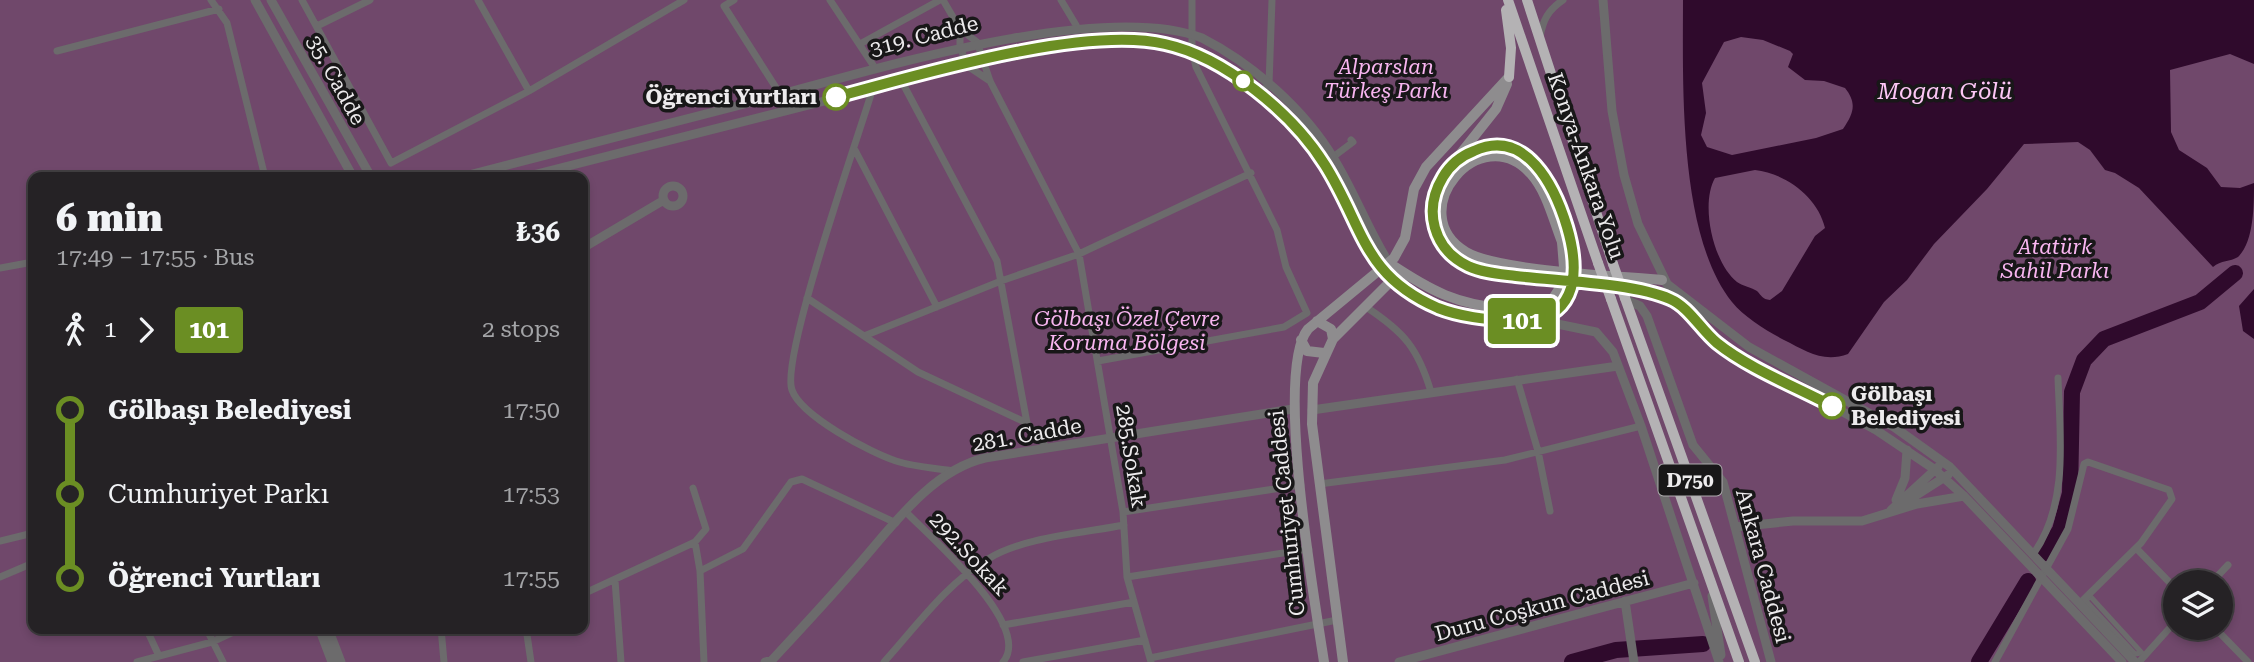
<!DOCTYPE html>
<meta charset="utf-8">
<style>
:root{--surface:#252225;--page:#312f32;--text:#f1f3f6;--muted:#a3a4a7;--line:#423f42}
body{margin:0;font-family:"Roboto Serif",serif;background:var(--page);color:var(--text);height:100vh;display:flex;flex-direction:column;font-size:26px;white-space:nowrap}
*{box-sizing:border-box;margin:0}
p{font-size:23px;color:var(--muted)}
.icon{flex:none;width:38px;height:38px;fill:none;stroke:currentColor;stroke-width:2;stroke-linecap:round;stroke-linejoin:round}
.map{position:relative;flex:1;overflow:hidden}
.side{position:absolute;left:28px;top:172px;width:560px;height:462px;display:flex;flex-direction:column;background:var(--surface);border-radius:14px;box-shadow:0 4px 10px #0003,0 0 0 2px var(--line)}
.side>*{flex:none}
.badge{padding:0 14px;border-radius:5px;font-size:24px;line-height:46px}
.tools{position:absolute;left:2163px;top:570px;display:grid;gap:14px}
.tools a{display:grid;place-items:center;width:70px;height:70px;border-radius:50%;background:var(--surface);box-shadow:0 4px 10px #0003,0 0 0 2px var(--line);font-size:35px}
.map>.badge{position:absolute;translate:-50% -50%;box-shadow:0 0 0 4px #fff}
.legs{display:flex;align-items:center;gap:10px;height:77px;padding:0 28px;font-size:23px}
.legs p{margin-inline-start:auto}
.summary{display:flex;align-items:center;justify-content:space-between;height:119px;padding:0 28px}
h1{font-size:38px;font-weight:800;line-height:52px}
ul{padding:0 28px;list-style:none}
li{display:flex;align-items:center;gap:24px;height:84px;font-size:26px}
li i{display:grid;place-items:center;width:10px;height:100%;margin:0 9px;background:currentColor}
li i::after{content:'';width:18px;height:18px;margin:-9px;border:5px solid;border-radius:50%;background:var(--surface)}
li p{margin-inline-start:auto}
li:first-child i{background:linear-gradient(#0000 50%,currentColor 0)}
li:last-child i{background:linear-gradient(currentColor 50%,#0000 0)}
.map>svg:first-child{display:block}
</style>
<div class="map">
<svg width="2254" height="662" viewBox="0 0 2254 662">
<rect width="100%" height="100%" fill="#312e31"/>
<path fill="#70486b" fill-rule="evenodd" d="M0,0h2254v662h-2254zM33,177h550v451h-550zM2175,583h46v45h-46z"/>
<path fill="#2f0a2c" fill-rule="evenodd" d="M1683,0h571v64l-24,-10 -60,16 1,62 8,18 28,18 14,19 19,1 14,-5c0,22 0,59 -16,74 -8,5 -17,3 -25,10l-74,-79 -24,-15 -10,-3 -15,-20 -12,-8 -54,2 -37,45 -53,55 -27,36 -23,22 -36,52c-25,9 -42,-3 -64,-14 -17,-9 -40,-23 -52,-38 -54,-67 -49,-219 -49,-302zM1741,37l22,3 27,11 3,3 -5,13 17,13 19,1 21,7c12,15 9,25 -2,41l-27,9 -84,17 -25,-8 -6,-12 5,-22 -4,-30 22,-41zM1755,170c30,3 63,27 70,58l-10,8 -33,55 -12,9c-8,-1 -8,-4 -13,-9 -6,-4 -15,-5 -20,-9 -24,-19 -37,-78 -22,-104z
M2254,289v50l-11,-8 -4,-25z"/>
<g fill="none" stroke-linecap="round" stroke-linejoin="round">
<path stroke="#2f0a2c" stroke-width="16" d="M2046,553l14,-23 10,-37 2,-101 12,-32 20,-21 96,-37 35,-29
M1572,662l44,-12 87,-6
M1979,662l49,-81"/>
<path stroke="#6c6b6c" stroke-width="5" d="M2090,596l52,57 -7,1 -49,-53z"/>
<path stroke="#6c6b6c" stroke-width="7" d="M211,0l16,23 38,154
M302,0l89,163 138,-72 155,-91
M478,0l51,91
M734,0l-10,6 56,88
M830,0l45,68
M943,0l17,29 17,13 13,39 89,173 44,258 4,65 24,85
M1061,0l15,25
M317,26l53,-26
M960,29v16l6,20 24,16
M1540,37c3,-17 8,-27 23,-37
M860,44l80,-44
M57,51l162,-42
M901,80l96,181 30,162
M873,88c-14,47 -93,270 -81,302 9,26 79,63 104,71 18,6 39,7 58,10
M1259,95l10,-11 3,-84
M855,150l82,157
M1333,157l20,-15 -2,-2
M0,268l33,-6
M807,298l111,74 109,51 20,25
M1366,307c38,25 52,41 65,85
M864,336l137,-55 78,-27 172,-81
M1098,361l186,-34 23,-14 -21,-46 -9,-37 -81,-163 -4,-16v-51
M1517,379l21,72 12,60
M1319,484l186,-24 136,-34
M906,512c24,25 128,114 97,150
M1123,512l178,-27
M0,541l33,-8
M695,542l5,29 4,91
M2136,548l39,40
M2034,553c35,-50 26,-117 24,-175
M700,571l43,-22 48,-67 11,-3 94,44
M0,577l33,-14
M1127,577l182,-28
M615,580l6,82
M2211,583l17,-18
M583,594l112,-52 11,-13 -13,-41
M1003,625l131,-23
M146,628l13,28
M206,628l17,34
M441,628l3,34
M526,628l5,34
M2215,628l33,34
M1150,658l187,-38
M137,662l75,-20 30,-14
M884,662c31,-34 63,-79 104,-103 35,-22 96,-26 136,-34
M1023,662l122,-22
M1995,662l73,-133 16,-65 4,-2 81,28 3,9 -31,44 -61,60
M2139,662l36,-40"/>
<path stroke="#6c6b6c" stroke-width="9" d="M255,0l98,177
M271,0l100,177
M1603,0l9,111 12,64 14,49 38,78 42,42 158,86 58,39 30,27 158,166
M461,177c104,-27 207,-53 310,-80 105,-28 332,-97 431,-59 51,26 103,72 132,121 21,34 34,71 55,104
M525,177l441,-112 125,-23 47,-2 54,11 31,16 49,39 50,55 58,109
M663 196a10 10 0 1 1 20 0a10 10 0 1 1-20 0Z
M583,248l81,-48
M1666,283l83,64 145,80 56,40 185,195
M1626,300l14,6 7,10 46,129 30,37 48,180
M1538,320l58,12 17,20 28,74 78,236
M1312,410l306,-44
M1896,500l9,-22 2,-28
M1901,505l47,-30
M1891,510l47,-43
M1736,527l57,-6h69l55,-17 47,-8
M1712,596l9,59
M1625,601l9,61
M319,628l13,34
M328,628l13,34
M765,662l7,-2c27,-29 54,-58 80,-88 37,-41 77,-101 133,-114l308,-49
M1399,662l295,-79"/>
<path stroke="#8e8c8e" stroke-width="10" d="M1457,158l39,-49 11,-25
M1570,239c-7,-25 -14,-49 -29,-69 -65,-84 -175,68 -55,102l168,21 22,9
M1562,242c-9,-23 -15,-50 -31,-68 -51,-57 -130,39 -65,78 32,19 153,24 196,28
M1389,263c42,28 68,42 119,46 15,0 29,3 42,-6
M1380,270c39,33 136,78 181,36
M1317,321l14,8 2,10
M1301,340l6,11 17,2
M1324,662c-9,-60 -50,-291 -16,-333l86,-71 11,-20 9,-49 12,-22 83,-90
M1343,662l-31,-238 1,-41 20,-44 68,-68"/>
<path stroke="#b4b2b4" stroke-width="10" d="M1508,0l90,263
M1527,0l86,264
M1506,10l5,38 -2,29
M1625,298l130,364
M1611,299l128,363"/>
<path stroke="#8e8c8e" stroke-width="10" d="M1550,303l15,-23 -3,-38
M1561,306l15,-29 -6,-38"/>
<path stroke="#b4b2b4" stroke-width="10" d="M1598,263l13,36
M1613,264l12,34"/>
</g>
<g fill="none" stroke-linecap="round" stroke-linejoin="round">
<g stroke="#fff" stroke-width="16">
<path id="line-1" d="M836,97c83,-22 247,-72 329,-53 60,13 128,70 160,121 39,62 37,110 113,143 23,9 47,11 72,13 65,4 72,-43 57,-94 -12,-40 -41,-100 -93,-76 -13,5 -24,14 -31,26 -20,33 -10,72 25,89 15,7 33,8 48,10 42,5 118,7 154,23 19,8 31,31 47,44 31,25 79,44 115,63"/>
</g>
<use href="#line-1" stroke="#6b8e23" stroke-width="10"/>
</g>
<g fill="#fff" stroke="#6b8e23" stroke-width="3.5">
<circle cx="1243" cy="81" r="9"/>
<circle cx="836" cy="97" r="12"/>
<circle cx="1832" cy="406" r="12"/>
</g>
<g text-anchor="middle" stroke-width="7" stroke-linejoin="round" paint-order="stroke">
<rect fill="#181718" stroke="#adabad" stroke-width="2" x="1658.5" y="464.5" width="63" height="31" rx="5"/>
<g font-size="19" font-weight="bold" fill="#edebed">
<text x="1690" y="487">D750</text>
</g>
<g font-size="21" fill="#edebed" stroke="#181718">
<text transform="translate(924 36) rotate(-14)" y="7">319. Cadde</text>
<text transform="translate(336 80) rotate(61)" y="7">35. Cadde</text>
<text transform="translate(1586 166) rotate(71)" y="7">Konya-Ankara Yolu</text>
<text transform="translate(1027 435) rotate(-10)" y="7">281. Cadde</text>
<text transform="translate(1131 456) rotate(81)" y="7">285.Sokak</text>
<text transform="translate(1287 513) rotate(-96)" y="7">Cumhuriyet Caddesi</text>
<text transform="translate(969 554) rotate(47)" y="7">292.Sokak</text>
<text transform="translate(1763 566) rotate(75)" y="7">Ankara Caddesi</text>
<text transform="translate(1542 606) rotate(-15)" y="7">Duru Coşkun Caddesi</text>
</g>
<g font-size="21" font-style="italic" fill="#f8b5f0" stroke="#181718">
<text x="1386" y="74">Alparslan<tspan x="1386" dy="24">Türkeş Parkı</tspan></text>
<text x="2055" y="254">Atatürk<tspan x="2055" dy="24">Sahil Parkı</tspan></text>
<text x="1127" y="326">Gölbaşı Özel Çevre<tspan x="1127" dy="24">Koruma Bölgesi</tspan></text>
</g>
<g font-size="21" font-weight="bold" fill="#edebed" stroke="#181718" text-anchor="end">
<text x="817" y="104">Öğrenci Yurtları</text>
<text x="1851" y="401" text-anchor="start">Gölbaşı<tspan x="1851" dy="24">Belediyesi</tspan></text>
</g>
<g font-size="23" font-style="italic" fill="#fdc7f6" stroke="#181718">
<text x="1945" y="99">Mogan Gölü</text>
</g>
</g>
</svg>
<div class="tools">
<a><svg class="icon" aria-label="layers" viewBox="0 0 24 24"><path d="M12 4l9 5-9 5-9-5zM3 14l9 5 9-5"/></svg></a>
</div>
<b class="badge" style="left:1522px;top:321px;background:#6b8e23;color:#fff">101</b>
<section class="side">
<div class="summary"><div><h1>6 min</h1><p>17:49 – 17:55 · Bus</p></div><b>₺36</b></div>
<div class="legs"><svg class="icon" aria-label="walk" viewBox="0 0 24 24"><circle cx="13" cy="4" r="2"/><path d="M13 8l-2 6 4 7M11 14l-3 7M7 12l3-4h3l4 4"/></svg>1<svg class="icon" aria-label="forward" viewBox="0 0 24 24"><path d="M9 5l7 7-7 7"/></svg><b class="badge" style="background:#6b8e23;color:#fff">101</b><p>2 stops</p></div>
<ul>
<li><i style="color:#6b8e23"></i><b>Gölbaşı Belediyesi</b><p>17:50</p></li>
<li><i style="color:#6b8e23"></i><span>Cumhuriyet Parkı</span><p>17:53</p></li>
<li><i style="color:#6b8e23"></i><b>Öğrenci Yurtları</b><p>17:55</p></li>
</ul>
</section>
</div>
